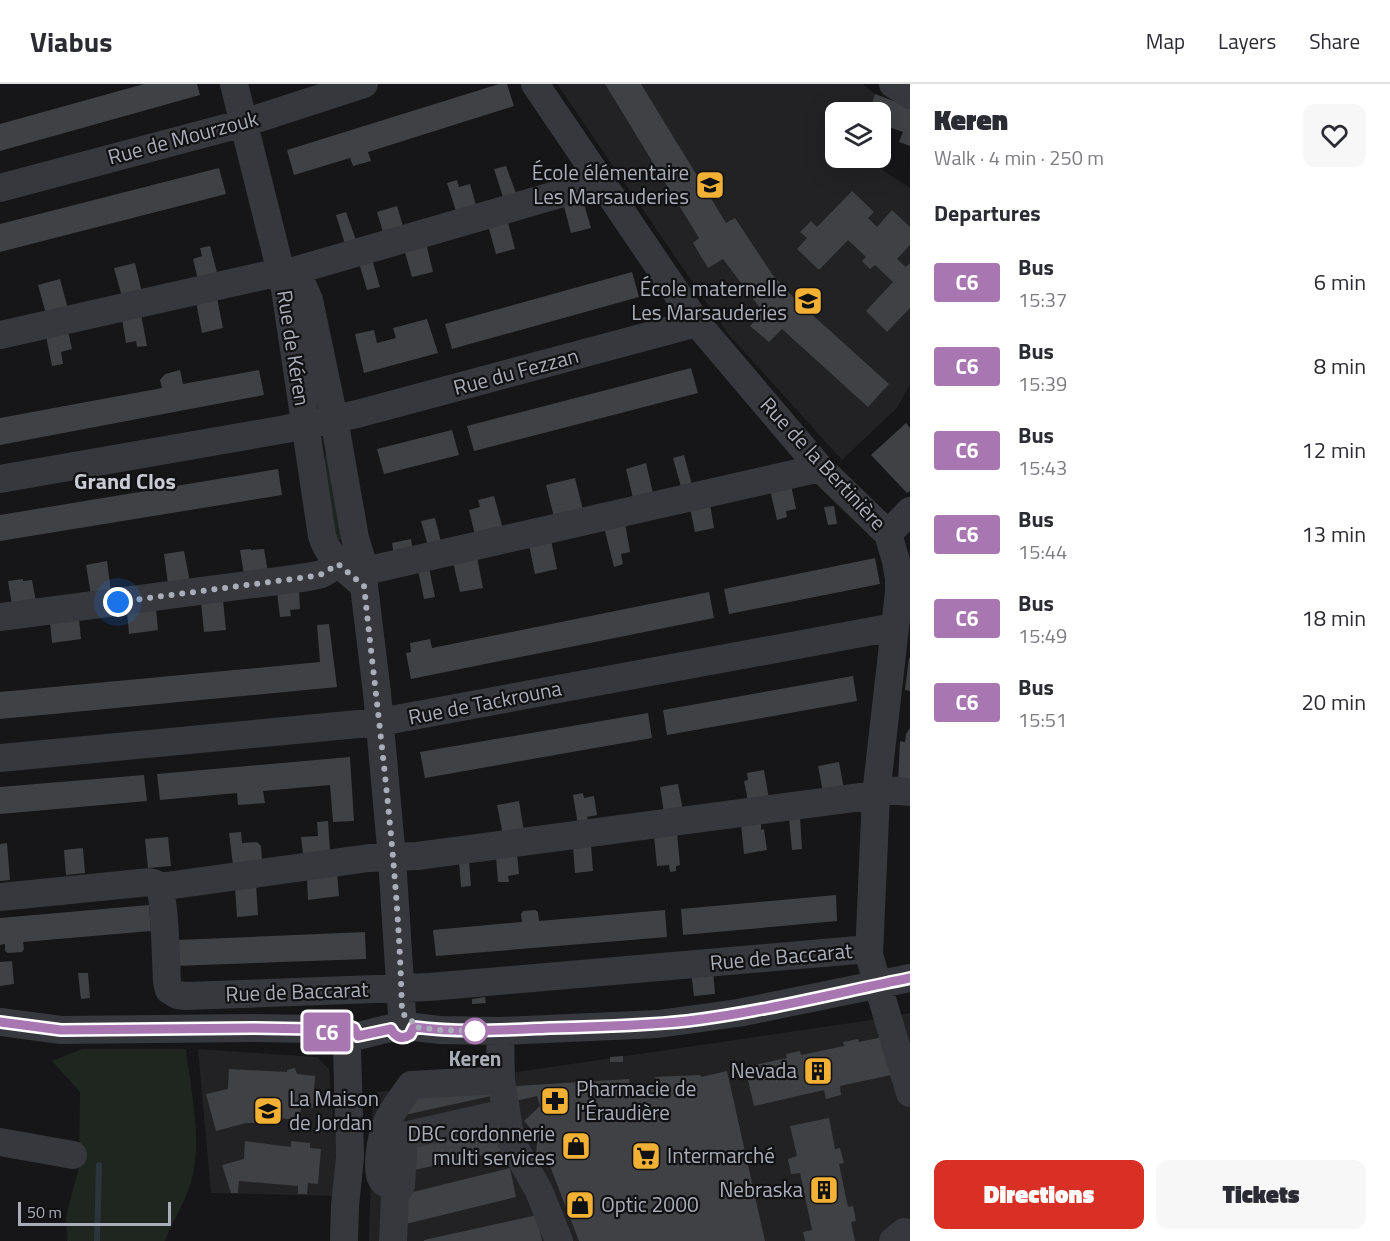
<!DOCTYPE html>
<meta charset="utf-8">
<style>
:root{--surface:#fff;--page:#f7f7f7;--text:#2b2b33;--muted:#7c7c81;--line:#e1e1e2;--accent:#d93025}
body{margin:0;font-family:"Titillium Web",sans-serif;background:var(--page);color:var(--text);height:100vh;display:flex;flex-direction:column;font-size:22px;white-space:nowrap}
*{box-sizing:border-box;margin:0}
p{font-size:20px;color:var(--muted)}
.icon{flex:none;width:33px;height:33px;fill:none;stroke:currentColor;stroke-width:2;stroke-linecap:round;stroke-linejoin:round}
.map{position:relative;flex:1;overflow:hidden}
.panel{display:flex;flex-direction:column;background:var(--surface);width:480px}
.panel>*{flex:none}
.badge{padding:0 12px;border-radius:4px;font-size:21px;line-height:39px}
.tools{position:absolute;left:825px;top:18px;display:grid;gap:12px}
.tools a{display:grid;place-items:center;width:66px;height:66px;border-radius:12px;background:var(--surface);box-shadow:0 6px 24px #0002;font-size:30px}
.scale{position:absolute;left:18px;bottom:15px;width:153px;box-sizing:border-box;padding-left:6px;border:3px solid #a8adb8;border-top:0;font-size:16px;line-height:21px;white-space:nowrap;color:#a8adb8;-webkit-text-stroke:4px #111113;paint-order:stroke}
.you{position:absolute;width:30px;height:30px;margin:-15px;border:4px solid #fff;border-radius:50%;background:#1a73e8;box-shadow:0 0 0 9px #1a73e833}
.map>.badge{position:absolute;translate:-50% -50%;box-shadow:0 0 0 3px #fff}
h2{padding:0 24px;font-size:22px;line-height:54px}
.round{display:grid;place-items:center;flex:none;width:63px;height:63px;border-radius:12px;background:var(--page)}
.overview{display:flex;align-items:center;justify-content:space-between;height:102px;padding:0 24px}
h1{font-size:28px;font-weight:800;line-height:45px}
.button{display:flex;gap:12px;margin-top:auto;padding:12px 24px}
.button a{flex:1;height:69px;border-radius:12px;background:var(--accent);color:#fff;font-size:24px;font-weight:800;line-height:69px;text-align:center}
.button a+a{background:var(--page);color:var(--text)}
ul{padding:0;list-style:none}
li{display:flex;align-items:center;gap:18px;height:84px;padding:0 24px}
li div{flex:1}
li b{display:block;font-size:22px}
li em{font-style:normal}
li .badge{min-width:66px;font-weight:700;text-align:center}
header{display:flex;align-items:center;gap:36px;box-sizing:border-box;height:84px;padding:0 30px;background:var(--surface);border-bottom:2px solid var(--line)}
header strong{font-size:28px}
nav{display:flex;gap:33px;margin-inline-start:auto;font-size:21px}
main{display:flex;flex:1;min-height:0}
.map>svg:first-child{display:block}
</style>
<header>
<strong>Viabus</strong>
<nav><a>Map</a><a>Layers</a><a>Share</a></nav>
</header>
<main>
<div class="map">
<svg width="910" height="1157" viewBox="0 0 910 1157">
<rect width="100%" height="100%" fill="#161618"/>
<path fill="#222225" d="M557,0h306l12,10 -6,18h-33v46h28l46,30v196l-13,24 -55,52 -114,-126z
M910,929v228h-541l4,-148 505,-74z
M198,965l119,8 12,12 7,84 -2,43 -123,-3z"/>
<path fill="#1e261f" d="M325,371h5l11,84h-5l-16,-78 5,-1z
M82,965h104c5,45 19,99 2,142 -6,17 -17,32 -23,50h-98l-1,-25 13,-49 1,-75 -28,-31z"/>
<g fill="none" stroke-linecap="round" stroke-linejoin="round">
<path stroke="#2c353c" stroke-width="6" d="M97,1157l2,-76"/>
</g>
<path fill="#404145" d="M144,0h53l3,11 -200,56v-27z
M499,0h8l7,22 -146,46 3,9 -18,5 -3,-8 -56,17 -7,-25z
M605,0h36l85,139 9,-5 37,56 24,26 93,84 -21,23 -86,-78 -13,13 -19,-16 13,-14 -40,-53 -15,9 -15,-25 6,-5z
M875,10l35,13v39l-11,-4 4,-10 -23,-8v-12h-11z
M506,82l10,27 -13,4 -9,-28z
M219,84l7,26 -226,58v-28z
M457,96l2,7 11,-3 6,21 -20,6 -9,-28z
M852,107l22,21 -6,6 9,9 15,-17 18,17v18l-13,14 9,8 4,-4v45l-23,24 -21,-21 27,-29 -18,-17 -5,4 -8,-8 4,-4 -18,-17 -29,30 -22,-21 10,-11 -7,-6 11,-11 6,6z
M582,113l9,31 -20,5 -8,-30z
M397,122l6,20 -20,6 -6,-20z
M346,128l10,28 -11,4 -9,-29z
M507,135l8,30 -19,5 -8,-29z
M426,159l7,29 -21,5 -8,-28z
M210,162l8,30 -20,4 -5,-21 9,-3 -2,-8z
M372,175l8,28 -13,3 -8,-27z
M135,179l7,30 -20,4 -8,-29z
M632,188l7,25 -187,52 -7,-25z
M60,195l8,30 -22,5 -8,-29z
M217,214l6,30 -21,5 -6,-31z
M141,230l6,32 -10,1 -1,-6 -10,2 -4,-24z
M427,235l11,34 -74,20 -9,-39 19,-4 3,13 19,-5 -3,-10z
M68,247l4,18 -11,3 2,12 -11,2 -6,-30z
M691,284l7,25 -224,58 -7,-25z
M180,286l3,14 76,-14 5,25 -264,50v-27l162,-30 -2,-8 5,-6z
M906,339l4,5v63l-3,2 -36,-38z
M452,346l7,25 -75,19 -7,-25z
M684,371l8,30 -11,2 -8,-29z
M646,379l7,30 -20,5 -7,-29z
M278,385l4,26 -282,46v-26z
M575,394l8,32 -29,7 -8,-32z
M791,401l5,24 -10,2 1,6 -10,3 -7,-30z
M494,412l9,33 -28,6 -6,-25 11,-3 -2,-7z
M710,420l4,24 -19,4 -5,-24z
M834,422l3,18 -9,1 -4,-18z
M435,434l6,24 -13,4 -7,-25z
M625,439l5,29 -9,2 2,10 -9,3 -10,-40z
M411,455l2,13 -19,4 -2,-13z
M551,456l6,29 -22,5 -6,-29z
M251,465v1l13,-1 4,23 -24,3 -4,-25z
M184,467l6,31 -22,2 -4,-30z
M477,473l6,31 -23,4 -7,-30z
M875,474l5,26 -151,30 -5,-25z
M107,477l4,31 -20,3 -5,-30z
M429,484l6,29 -11,2 -6,-29z
M23,495v2l9,-1 4,22 -24,3 -4,-24z
M299,506l1,19 -10,1 1,6 -11,1 -3,-25z
M709,508l5,26 -303,61 -5,-26 5,-1 -1,-9 20,-4 2,9z
M223,516l3,30 -22,2 -3,-30z
M156,525l2,21 -29,4 -2,-22z
M79,535l2,20 -29,4 -2,-21z
M329,540l8,63 -337,32v-27l320,-30 -3,-37z
M909,574h1v33l-5,-1z
M853,592l4,25 -190,34 -4,-25z
M648,629l4,25 -227,40 -5,-26z
M910,644v55h-12l2,-42 5,1 1,-8z
M350,673l4,64 -21,1 -3,-37 -67,6 2,12 -27,2 -1,-12 -77,7 -3,-26z
M839,678l5,27 -21,3 -5,-26z
M764,686l5,29 -21,2 -4,-20 4,-1 -1,-7z
M144,691l3,26 -147,13v-27z
M678,700l5,27 -19,2 -4,-26z
M583,709l1,5 10,-2 3,19 -10,2 2,6 -11,2 -5,-30z
M519,717l5,31 -21,3 -6,-30z
M800,733l2,32 -10,1 -3,-32z
M328,737l2,30 -27,3 -2,-17 17,-1 -1,-14z
M761,738v8l3,-1 3,21 -23,4 -3,-30z
M241,748l1,11 15,-1 4,4 1,15 -29,4 -4,-32z
M677,749l3,32 -4,1v5l-6,1 -1,-7 -12,1 -3,-30z
M168,753l3,29 -23,2 -3,-29z
M7,759l3,37 -10,1v-37z
M591,761l2,26 -18,2 -2,-26z
M83,764l2,25 -19,2 -2,-25z
M517,770l2,20 -11,2 1,6h-11l-2,-25z
M469,777l2,25 -10,1 -2,-25z
M337,789l2,23 -31,4 -1,-23z
M256,800l2,31 -21,2 -2,-30z
M836,811l1,26 -154,14 -2,-26z
M149,821l2,26 -128,11 1,7 -2,3 -14,1 -3,-2v-7l-5,1v-27z
M535,826l3,2 1,9 126,-11 2,27 -231,19 -3,-26 89,-8 -1,-8 2,-3z
M365,848l1,27 -192,7 4,-26z
M12,877l2,23 -14,2v-24z
M713,886l2,24 -21,2 -3,-24z
M78,889h10l2,25 -9,1z
M485,913l1,6 -14,1v-5z
M883,953l8,38 -51,11 1,9 -15,4 -2,-9 -70,16 -9,-39 42,-9 -1,-4 14,-3 1,4 43,-9 -1,-4 15,-3 1,3z
M623,972v6h-13v-5z
M295,984l2,6 18,2 -2,32 -12,-1 -1,13 -35,-3 1,-13 -10,-1 -2,20h-8l-30,8 -10,-37 22,-5 1,-20 58,3v-2z
M727,987l38,170h-186l-33,-85h-10l1,-14 -9,-5v-6l3,-2 -7,-8 16,-15 -3,-10 -39,9 -2,-10 -124,27 9,-18 22,-11 226,-14 1,7 12,-3 1,4 14,-4 -2,-6 45,-2 1,2z
M829,1034l6,31 5,-1 4,15 -5,1 9,43 5,-1 3,15 -5,1 4,19h-50l-2,-9 9,-2 -12,-57 -9,1 -3,-15 9,-3 -7,-30z
M496,1038l6,29 -88,19 -1,-27z
M245,1057l46,6v-6l19,2v5l11,1 -3,35 -10,-1 -1,11h-9v-8l-59,-5 -1,12h-7l-9,-28 22,-6z
M510,1084l6,29 -110,27 -1,-30z
M537,1131l5,26h-118v-1z"/>
<g fill="none" stroke-linecap="round" stroke-linejoin="round">
<path stroke="#37383d" stroke-width="28" d="M234,0l51,205 37,247c7,23 25,34 42,50
M535,0l162,239 123,145 68,66 8,27 3,18v13l-23,203 -7,160 41,138
M893,0l17,11
M0,104l244,-65 120,-39
M290,188l311,-90
M0,251l280,-63h10l11,10 8,18 25,119 21,119 10,33 -1,15 13,107 15,165 10,156
M0,395l286,-50 71,-15 340,-91
M888,450l22,-23
M365,487l455,-103
M0,533l308,-40 14,-3 16,-10
M0,674l380,-36 514,-95
M877,705l33,3
M159,803l210,-29 48,-2 459,-61
M0,813l140,-14c6,-1 14,-2 18,3 7,9 8,80 9,96l2,8 8,5 9,1 243,-9 440,-38
M0,938l61,8 193,-2 59,1 24,6
M414,943l26,3 60,1 158,-7 80,-11 172,-35
M500,947l1,49 10,61 28,50 20,50
M358,952l33,-8
M0,1058l73,13
M401,1102c-6,-1 -13,0 -18,-5 -9,-8 -1,-45 3,-56 5,-14 17,-28 25,-40l90,-5
M344,1157l1,-35 5,-49 -3,-110
M393,1157l2,-46 6,-9 3,-50 101,-23
M893,1157l11,-9"/>
</g>
<g fill="none" stroke-linecap="round" stroke-linejoin="round">
<g stroke="#fff" stroke-width="14">
<path id="line" d="M0,938l61,8 193,-2 59,1 24,6c3,-9 9,-11 17,-7l4,8 33,-7c4,8 11,11 19,6l4,-8c45,6 91,3 136,1 46,-1 91,-2 137,-7 75,-9 149,-28 223,-43"/>
</g>
<use href="#line" stroke="#a877b2" stroke-width="9"/>
<path stroke="#a8adb8" stroke-width="6" stroke-dasharray="0 10.8" d="M118,518l190,-25 14,-3 16,-10 26,22c15,142 35,285 38,428l9,4 3,9 26,3 37,1h-2"/>
</g>
<defs>
<g id="school-square" transform="scale(1.5)"><rect x="-9" y="-9" width="18" height="18" rx="4" fill="#f2b134" stroke="#111113"/><path d="M0-5L7-2L0 1L-7-2ZM-4 1L0 2.5L4 1V4Q0 6-4 4Z" fill="#111"/></g>
<g id="building-square" transform="scale(1.5)"><rect x="-9" y="-9" width="18" height="18" rx="4" fill="#f2b134" stroke="#111113"/><path d="M-4-6H4V6H1V3H-1V6H-4ZM-2.5-4.3h1.7v1.8h-1.7ZM.8-4.3h1.7v1.8H.8ZM-2.5-1h1.7V.8h-1.7ZM.8-1h1.7V.8H.8Z" fill="#111"/></g>
<g id="pharmacy-square" transform="scale(1.5)"><rect x="-9" y="-9" width="18" height="18" rx="4" fill="#f2b134" stroke="#111113"/><path d="M-2-6h4v4h4v4h-4v4h-4v-4h-4v-4h4Z" fill="#111"/></g>
<g id="shop-square" transform="scale(1.5)"><rect x="-9" y="-9" width="18" height="18" rx="4" fill="#f2b134" stroke="#111113"/><path d="M-5-2.5h2.3a2.7 3.5 0 0 1 5.4 0H5L5.5 6h-11ZM-1.5-2.5h3a1.5 2.3 0 0 0-3 0Z" fill="#111"/></g>
<g id="supermarket-square" transform="scale(1.5)"><rect x="-9" y="-9" width="18" height="18" rx="4" fill="#f2b134" stroke="#111113"/><path d="M-6-5.5h2.5l.6 2H6L4.5 2H-2.5L-4.4-4H-6ZM-1.5 3.2a1.3 1.3 0 1 0 .1 0ZM3 3.2a1.3 1.3 0 1 0 .1 0Z" fill="#111"/></g>
</defs>
<g fill-rule="evenodd">
<use href="#school-square" x="710" y="101"/>
<use href="#school-square" x="808" y="217"/>
<use href="#building-square" x="818" y="987"/>
<use href="#pharmacy-square" x="555" y="1017"/>
<use href="#school-square" x="268" y="1027"/>
<use href="#shop-square" x="576" y="1062"/>
<use href="#supermarket-square" x="646" y="1072"/>
<use href="#building-square" x="824" y="1106"/>
<use href="#shop-square" x="580" y="1121"/>
</g>
<circle fill="#fff" stroke="#a877b2" stroke-width="3" cx="475" cy="947" r="12"/>
<g text-anchor="middle" stroke-width="4.5" stroke-linejoin="round" paint-order="stroke">
<g font-size="21" fill="#a8adb8" stroke="#111113">
<text transform="translate(183 54) rotate(-15)" y="7">Rue de Mourzouk</text>
<text transform="translate(293 264) rotate(81)" y="7">Rue de Kéren</text>
<text transform="translate(516 288) rotate(-15)" y="7">Rue du Fezzan</text>
<text transform="translate(823 380) rotate(47)" y="7">Rue de la Bertinière</text>
<text transform="translate(485 619) rotate(-11)" y="7">Rue de Tackrouna</text>
<text transform="translate(781 873) rotate(-5)" y="7">Rue de Baccarat</text>
<text transform="translate(297 908) rotate(-2)" y="7">Rue de Baccarat</text>
</g>
<g font-size="21" fill="#a8adb8" stroke="#111113" text-anchor="end">
<text x="689" y="96">École élémentaire<tspan x="689" dy="24">Les Marsauderies</tspan></text>
<text x="787" y="212">École maternelle<tspan x="787" dy="24">Les Marsauderies</tspan></text>
<text x="797" y="994">Nevada</text>
<text x="576" y="1012" text-anchor="start">Pharmacie de<tspan x="576" dy="24">l'Éraudière</tspan></text>
<text x="289" y="1022" text-anchor="start">La Maison<tspan x="289" dy="24">de Jordan</tspan></text>
<text x="555" y="1057">DBC cordonnerie<tspan x="555" dy="24">multi services</tspan></text>
<text x="667" y="1079" text-anchor="start">Intermarché</text>
<text x="803" y="1113">Nebraska</text>
<text x="601" y="1128" text-anchor="start">Optic 2000</text>
</g>
<g font-size="21" font-weight="bold" fill="#a8adb8" stroke="#111113">
<text x="475" y="982">Keren</text>
</g>
<g font-size="22" font-weight="bold" fill="#c9ccd4" stroke="#111113">
<text x="125" y="405">Grand Clos</text>
</g>
</g>
</svg>
<div class="tools">
<a><svg class="icon" aria-label="layers" viewBox="0 0 24 24"><path d="M12 4l9 5-9 5-9-5zM3 14l9 5 9-5"/></svg></a>
</div>
<div class="scale">50 m</div>
<div class="you" style="left:118px;top:518px"></div>
<b class="badge" style="left:327px;top:948px;background:#a877b2;color:#fff">C6</b>
</div>
<section class="panel">
<div class="overview"><div><h1>Keren</h1><p>Walk · 4 min · 250 m</p></div><a class="round"><svg class="icon" aria-label="heart" viewBox="0 0 24 24"><path d="M12 20l-8-8c-3-5 5-10 8-4 3-6 11-1 8 4z"/></svg></a></div>
<h2>Departures</h2>
<ul>
<li><span class="badge" style="background:#a877b2;color:#fff">C6</span><div><b>Bus</b><p>15:37</p></div><em>6 min</em></li>
<li><span class="badge" style="background:#a877b2;color:#fff">C6</span><div><b>Bus</b><p>15:39</p></div><em>8 min</em></li>
<li><span class="badge" style="background:#a877b2;color:#fff">C6</span><div><b>Bus</b><p>15:43</p></div><em>12 min</em></li>
<li><span class="badge" style="background:#a877b2;color:#fff">C6</span><div><b>Bus</b><p>15:44</p></div><em>13 min</em></li>
<li><span class="badge" style="background:#a877b2;color:#fff">C6</span><div><b>Bus</b><p>15:49</p></div><em>18 min</em></li>
<li><span class="badge" style="background:#a877b2;color:#fff">C6</span><div><b>Bus</b><p>15:51</p></div><em>20 min</em></li>
</ul>
<div class="button"><a>Directions</a><a>Tickets</a></div>
</section>
</main>
